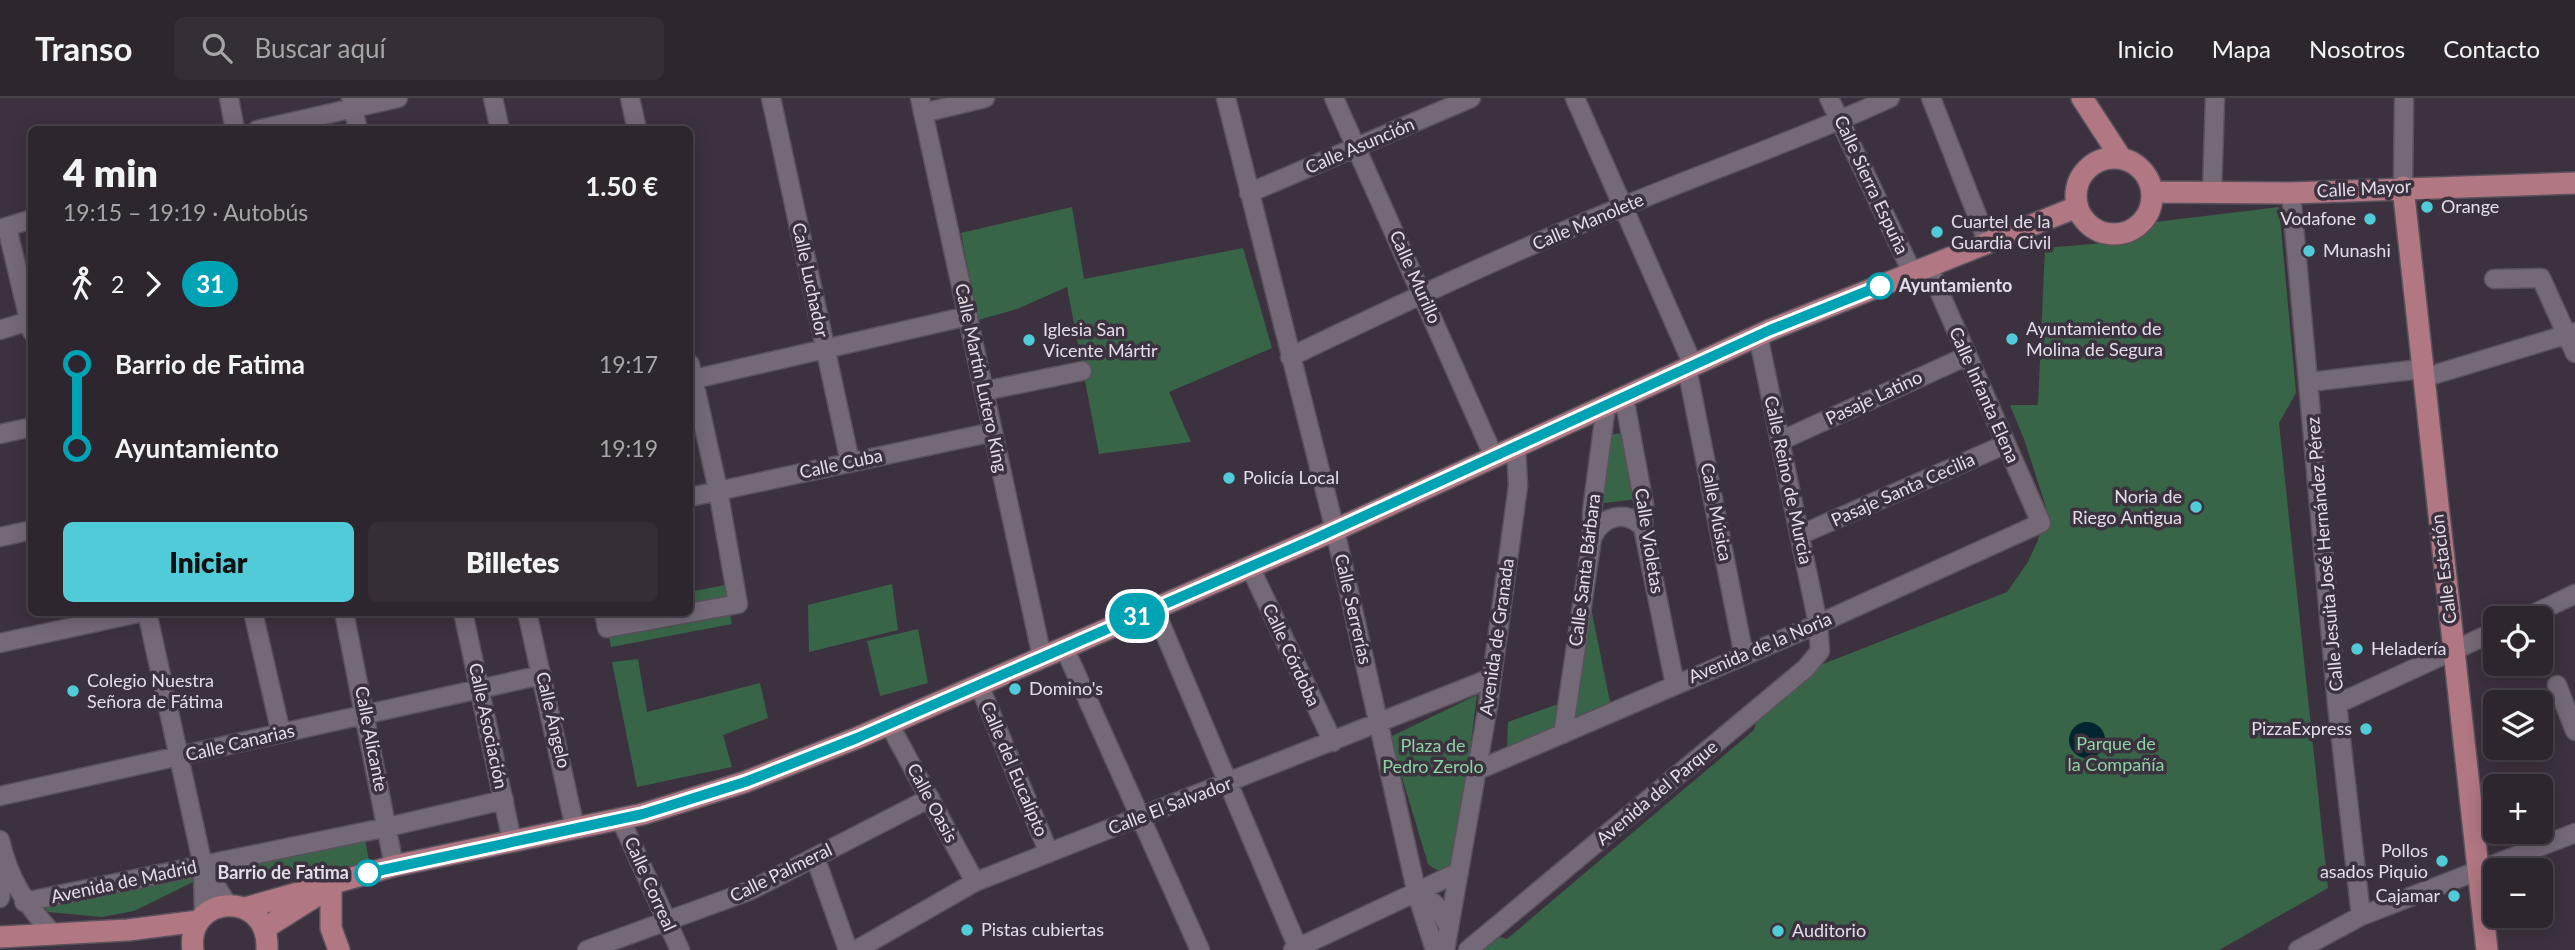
<!DOCTYPE html>
<html lang="es">
<meta charset="utf-8">
<style>
:root{--surface:#2d262f;--page:#352e37;--text:#f1f3f6;--muted:#a7a5aa;--line:#48434b;--accent:#52cbd9}
body{margin:0;font-family:Lato,sans-serif;background:var(--page);color:var(--text);height:100vh;display:flex;flex-direction:column;font-size:26px;white-space:nowrap}
*{box-sizing:border-box;margin:0}
p{font-size:23px;color:var(--muted)}
.icon{flex:none;width:38px;height:38px;fill:none;stroke:currentColor;stroke-width:2;stroke-linecap:round;stroke-linejoin:round}
.map{position:relative;flex:1;overflow:hidden}
.details{position:absolute;left:28px;top:28px;width:665px;height:490px;display:flex;flex-direction:column;background:var(--surface);border-radius:10px;box-shadow:0 4px 18px #0003,0 0 0 2px var(--line)}
.details>*{flex:none}
.badge{padding:0 14px;border-radius:23px;font-size:24px;line-height:46px}
.tools{position:absolute;left:2483px;top:508px;display:grid;gap:14px}
.tools a{display:grid;place-items:center;width:70px;height:70px;border-radius:10px;background:var(--surface);box-shadow:0 4px 18px #0003,0 0 0 2px var(--line);font-size:35px}
.map>.badge{position:absolute;translate:-50% -50%;box-shadow:0 0 0 4px #fff}
.legs{display:flex;align-items:center;gap:10px;height:77px;padding:0 35px;font-size:23px}
.legs p{margin-inline-start:auto}
.head{display:flex;align-items:center;justify-content:space-between;height:119px;padding:0 35px}
h1{font-size:38px;font-weight:800;line-height:52px}
.action{display:flex;gap:14px;margin-top:auto;padding:14px 35px}
.action a{flex:1;height:80px;border-radius:10px;background:var(--accent);color:#111;font-size:28px;font-weight:800;line-height:80px;text-align:center}
.action a+a{background:var(--page);color:var(--text)}
ul{padding:0 35px;list-style:none}
li{display:flex;align-items:center;gap:24px;height:84px;font-size:26px}
li i{display:grid;place-items:center;width:10px;height:100%;margin:0 9px;background:currentColor}
li i::after{content:'';width:18px;height:18px;margin:-9px;border:5px solid;border-radius:50%;background:var(--surface)}
li p{margin-inline-start:auto}
li:first-child i{background:linear-gradient(#0000 50%,currentColor 0)}
li:last-child i{background:linear-gradient(currentColor 50%,#0000 0)}
header{display:flex;align-items:center;gap:42px;box-sizing:border-box;height:98px;padding:0 35px;background:var(--surface);border-bottom:2px solid var(--line)}
header strong{font-size:33px}
nav{display:flex;gap:38px;margin-inline-start:auto;font-size:24px}
.search{width:490px;height:63px;background:var(--page);display:flex;align-items:center;gap:18px;box-sizing:border-box;padding:0 24px;border-radius:10px;color:var(--muted);font-size:26px}
.map>svg:first-child{display:block}
</style>
<header>
<strong>Transo</strong>
<div class="search"><svg class="icon" aria-label="search" viewBox="0 0 24 24"><circle cx="10" cy="10" r="6"/><path d="M15 15l6 6"/></svg>Buscar aquí</div>
<nav><a>Inicio</a><a>Mapa</a><a>Nosotros</a><a>Contacto</a></nav>
</header>
<div class="map">
<svg width="2575" height="852" viewBox="0 0 2575 852">
<rect width="100%" height="100%" fill="#3c323f"/>
<path fill="#386548" d="M1072,109l12,72 159,-31 29,100 -103,44 22,50 -92,12 -32,-167 -50,22 -39,11 -17,-87z
M2279,109l17,186 -17,30 49,465 -109,62h-735l16,-13 7,2 247,-209 2,-7 62,-57 189,-74 21,-30 10,-22 8,-33 -22,-68 -14,-34h28l7,-157 82,-7 20,-18z
M1627,334l10,67 -41,5 9,-68z
M892,486l6,46 -89,22 -1,-47z
M725,487l7,39 -121,23 -7,-34 86,-1v-20z
M1589,500l21,104 -38,17z
M918,531l10,54 -48,13 -13,-55z
M638,561l9,53 113,-29 8,35 -45,17 9,32 -95,20 -25,-125z
M1477,597l-22,169c-11,10 -16,9 -27,0l-38,-127z
M1558,606l-5,29 -46,18 1,-29z
M362,725l7,38 -20,8 -52,6 -36,1 -31,-5 -29,7 -67,33 -32,6 -54,-5 -11,-16z"/>
<path fill="#02252f" d="M2069 642a18 18 0 1 1 36 0a18 18 0 1 1-36 0Z"/>
<g fill="none" stroke-linecap="round" stroke-linejoin="round">
<g stroke="#59515b" stroke-width="21">
<path id="minor" d="M229,0l6,32
M351,0l7,32
M493,0l7,32
M630,0l7,32
M771,0l79,364
M920,0l122,559
M1226,0l109,432 82,364 18,56
M1334,0l160,359
M1575,0l118,267
M1829,0l83,174
M1931,0l57,145
M923,15l62,-15
M257,32l141,-32
M2403,89l1,-89
M1249,95l222,-95
M2212,95l3,-95
M2291,95l46,511 24,212
M7,129l25,105
M0,131l32,-10
M2494,181l47,-1 34,75
M0,232l29,-9
M1290,259c110,-53 221,-105 334,-151 89,-37 179,-68 266,-108
M1687,270l57,288
M2423,280l152,-46
M690,282l278,-64
M2310,284l111,-13
M984,293l98,-20
M1624,299l20,108 -1,22 32,158
M0,336l32,-7
M1780,343l187,-85
M690,399l303,-65
M1800,437l206,-91
M0,439l32,-7
M1592,440c10,-22 33,-29 51,-11
M1250,469l83,175
M1154,510l144,340
M147,514l56,254 1,50
M253,514l28,121
M344,514l50,254
M463,514l49,229
M527,514l48,216
M604,514l3,16 131,-24 -20,-114 -28,-126
M2525,520l50,-24
M0,545l143,-31
M1064,549l136,303
M979,587l70,168
M2557,587l18,46
M2337,606l159,-73
M889,626l86,158
M1563,636l29,-196v-27l14,-105
M1478,672l340,-146 223,-101 -113,-257
M0,698l542,-121
M620,720l60,132
M0,742c9,40 25,63 52,93
M815,759l33,93
M203,768l25,39
M1417,796c18,6 24,16 32,34
M0,800l5,-36
M24,804l364,-75 116,-27
M587,852l162,-59 181,-93
M856,852l119,-68 516,-204
M1293,852l166,-78
M1445,852l43,-244 30,-220 -2,-40
M1468,852l338,-282 14,-17 -2,-27 -60,-289
M2298,852l63,-34 214,-83"/>
</g>
<g stroke="#59515b" stroke-width="24">
<path id="major" d="M2082,0l39,60
M2076 98a38 38 0 1 1 76 0a38 38 0 1 1-76 0Z
M2403,89l84,763
M2152,94l139,1 284,-10
M331,788v42l8,22
M245,810l149,-42 249,-52 102,-32 112,-44 478,-208 435,-200 307,-123
M265,830l54,-34
M0,839l128,-7 71,-9
M193,852c-8,-56 77,-62 74,0"/>
</g>
<use href="#minor" stroke="#746977" stroke-width="18"/>
<use href="#major" stroke="#b17783" stroke-width="21"/>
</g>
<g fill="none" stroke-linecap="round" stroke-linejoin="round">
<g stroke="#fff" stroke-width="16">
<path id="line-1" d="M368,775l275,-59 102,-32 112,-44 457,-199 456,-209 110,-44"/>
</g>
<use href="#line-1" stroke="#00a3b4" stroke-width="10"/>
</g>
<g fill="#52cbd9" stroke="#3c323f" stroke-width="2.5">
<circle cx="2427" cy="109" r="7"/>
<circle cx="2370" cy="121" r="7"/>
<circle cx="1937" cy="134" r="7"/>
<circle cx="2309" cy="153" r="7"/>
<circle cx="2012" cy="241" r="7"/>
<circle cx="1029" cy="242" r="7"/>
<circle cx="1229" cy="380" r="7"/>
<circle cx="2196" cy="409" r="7"/>
<circle cx="2357" cy="551" r="7"/>
<circle cx="1015" cy="591" r="7"/>
<circle cx="73" cy="593" r="7"/>
<circle cx="2366" cy="631" r="7"/>
<circle cx="2442" cy="763" r="7"/>
<circle cx="2454" cy="798" r="7"/>
<circle cx="967" cy="832" r="7"/>
<circle cx="1778" cy="833" r="7"/>
</g>
<g fill="#fff" stroke="#00a3b4" stroke-width="3.5">
<circle cx="1880" cy="188" r="12"/>
<circle cx="368" cy="775" r="12"/>
</g>
<g text-anchor="middle" stroke-width="7" stroke-linejoin="round" paint-order="stroke">
<g font-size="18" fill="#e3dde5" stroke="#3c323f">
<text transform="translate(1360 48) rotate(-23)" y="6">Calle Asunción</text>
<text transform="translate(1871 87) rotate(65)" y="6">Calle Sierra Espuña</text>
<text transform="translate(2364 91) rotate(-3)" y="6">Calle Mayor</text>
<text transform="translate(1588 124) rotate(-23)" y="6">Calle Manolete</text>
<text transform="translate(1415 179) rotate(66)" y="6">Calle Murillo</text>
<text transform="translate(810 182) rotate(78)" y="6">Calle Luchador</text>
<text transform="translate(981 280) rotate(78)" y="6">Calle Martín Lutero King</text>
<text transform="translate(1984 297) rotate(66)" y="6">Calle Infanta Elena</text>
<text transform="translate(1874 300) rotate(-25)" y="6">Pasaje Latino</text>
<text transform="translate(841 366) rotate(-12)" y="6">Calle Cuba</text>
<text transform="translate(1788 382) rotate(78)" y="6">Calle Reino de Murcia</text>
<text transform="translate(1903 392) rotate(-24)" y="6">Pasaje Santa Cecilia</text>
<text transform="translate(1716 414) rotate(79)" y="6">Calle Música</text>
<text transform="translate(1649 443) rotate(81)" y="6">Calle Violetas</text>
<text transform="translate(2325 456) rotate(-95)" y="6">Calle Jesuita José Hernández Pérez</text>
<text transform="translate(2444 471) rotate(-97)" y="6">Calle Estación</text>
<text transform="translate(1585 472) rotate(-83)" y="6">Calle Santa Bárbara</text>
<text transform="translate(1353 511) rotate(77)" y="6">Calle Serrerías</text>
<text transform="translate(1497 539) rotate(-82)" y="6">Avenida de Granada</text>
<text transform="translate(1760 550) rotate(-23)" y="6">Avenida de la Noria</text>
<text transform="translate(1291 557) rotate(65)" y="6">Calle Córdoba</text>
<text transform="translate(553 622) rotate(77)" y="6">Calle Ángelo</text>
<text transform="translate(488 628) rotate(78)" y="6">Calle Asociación</text>
<text transform="translate(371 641) rotate(79)" y="6">Calle Alicante</text>
<text transform="translate(240 645) rotate(-13)" y="6">Calle Canarias</text>
<text transform="translate(1014 671) rotate(67)" y="6">Calle del Eucalipto</text>
<text transform="translate(1657 695) rotate(-40)" y="6">Avenida del Parque</text>
<text transform="translate(932 705) rotate(62)" y="6">Calle Oasis</text>
<text transform="translate(1170 708) rotate(-21)" y="6">Calle El Salvador</text>
<text transform="translate(781 775) rotate(-26)" y="6">Calle Palmeral</text>
<text transform="translate(124 784) rotate(-12)" y="6">Avenida de Madrid</text>
<text transform="translate(650 786) rotate(66)" y="6">Calle Correal</text>
</g>
<g font-size="18" fill="#e3dde5" stroke="#3c323f" text-anchor="start">
<text x="2441" y="115">Orange</text>
<text x="2356" y="127" text-anchor="end">Vodafone</text>
<text x="1951" y="130">Cuartel de la<tspan x="1951" dy="21">Guardia Civil</tspan></text>
<text x="2323" y="159">Munashi</text>
<text x="2026" y="237">Ayuntamiento de<tspan x="2026" dy="21">Molina de Segura</tspan></text>
<text x="1043" y="238">Iglesia San<tspan x="1043" dy="21">Vicente Mártir</tspan></text>
<text x="1243" y="386">Policía Local</text>
<text x="2182" y="405" text-anchor="end">Noria de<tspan x="2182" dy="21">Riego Antigua</tspan></text>
<text x="2371" y="557">Heladería</text>
<text x="87" y="589">Colegio Nuestra<tspan x="87" dy="21">Señora de Fátima</tspan></text>
<text x="1029" y="597">Domino's</text>
<text x="2352" y="637" text-anchor="end">PizzaExpress</text>
<text x="2428" y="759" text-anchor="end">Pollos<tspan x="2428" dy="21">asados Piquio</tspan></text>
<text x="2440" y="804" text-anchor="end">Cajamar</text>
<text x="981" y="838">Pistas cubiertas</text>
<text x="1792" y="839">Auditorio</text>
</g>
<g font-size="18" font-weight="bold" fill="#e3dde5" stroke="#3c323f" text-anchor="start">
<text x="1899" y="194">Ayuntamiento</text>
<text x="349" y="781" text-anchor="end">Barrio de Fatima</text>
</g>
<g font-size="18" fill="#8bd4a3" stroke="#3c323f">
<text x="2116" y="652">Parque de<tspan x="2116" dy="21">la Compañía</tspan></text>
<text x="1433" y="654">Plaza de<tspan x="1433" dy="21">Pedro Zerolo</tspan></text>
</g>
</g>
</svg>
<div class="tools">
<a><svg class="icon" aria-label="locate" viewBox="0 0 24 24"><circle cx="12" cy="12" r="6"/><path d="M12 2v4M12 18v4M2 12h4M18 12h4"/></svg></a>
<a><svg class="icon" aria-label="layers" viewBox="0 0 24 24"><path d="M12 4l9 5-9 5-9-5zM3 14l9 5 9-5"/></svg></a>
<a>+</a>
<a>−</a>
</div>
<b class="badge" style="left:1137px;top:518px;background:#00a3b4;color:#fff">31</b>
<section class="details">
<div class="head"><div><h1>4 min</h1><p>19:15 – 19:19 · Autobús</p></div><b>1.50 €</b></div>
<div class="legs"><svg class="icon" aria-label="walk" viewBox="0 0 24 24"><circle cx="13" cy="4" r="2"/><path d="M13 8l-2 6 4 7M11 14l-3 7M7 12l3-4h3l4 4"/></svg>2<svg class="icon" aria-label="forward" viewBox="0 0 24 24"><path d="M9 5l7 7-7 7"/></svg><b class="badge" style="background:#00a3b4;color:#fff">31</b></div>
<ul>
<li><i style="color:#00a3b4"></i><b>Barrio de Fatima</b><p>19:17</p></li>
<li><i style="color:#00a3b4"></i><b>Ayuntamiento</b><p>19:19</p></li>
</ul>
<div class="action"><a>Iniciar</a><a>Billetes</a></div>
</section>
</div>
